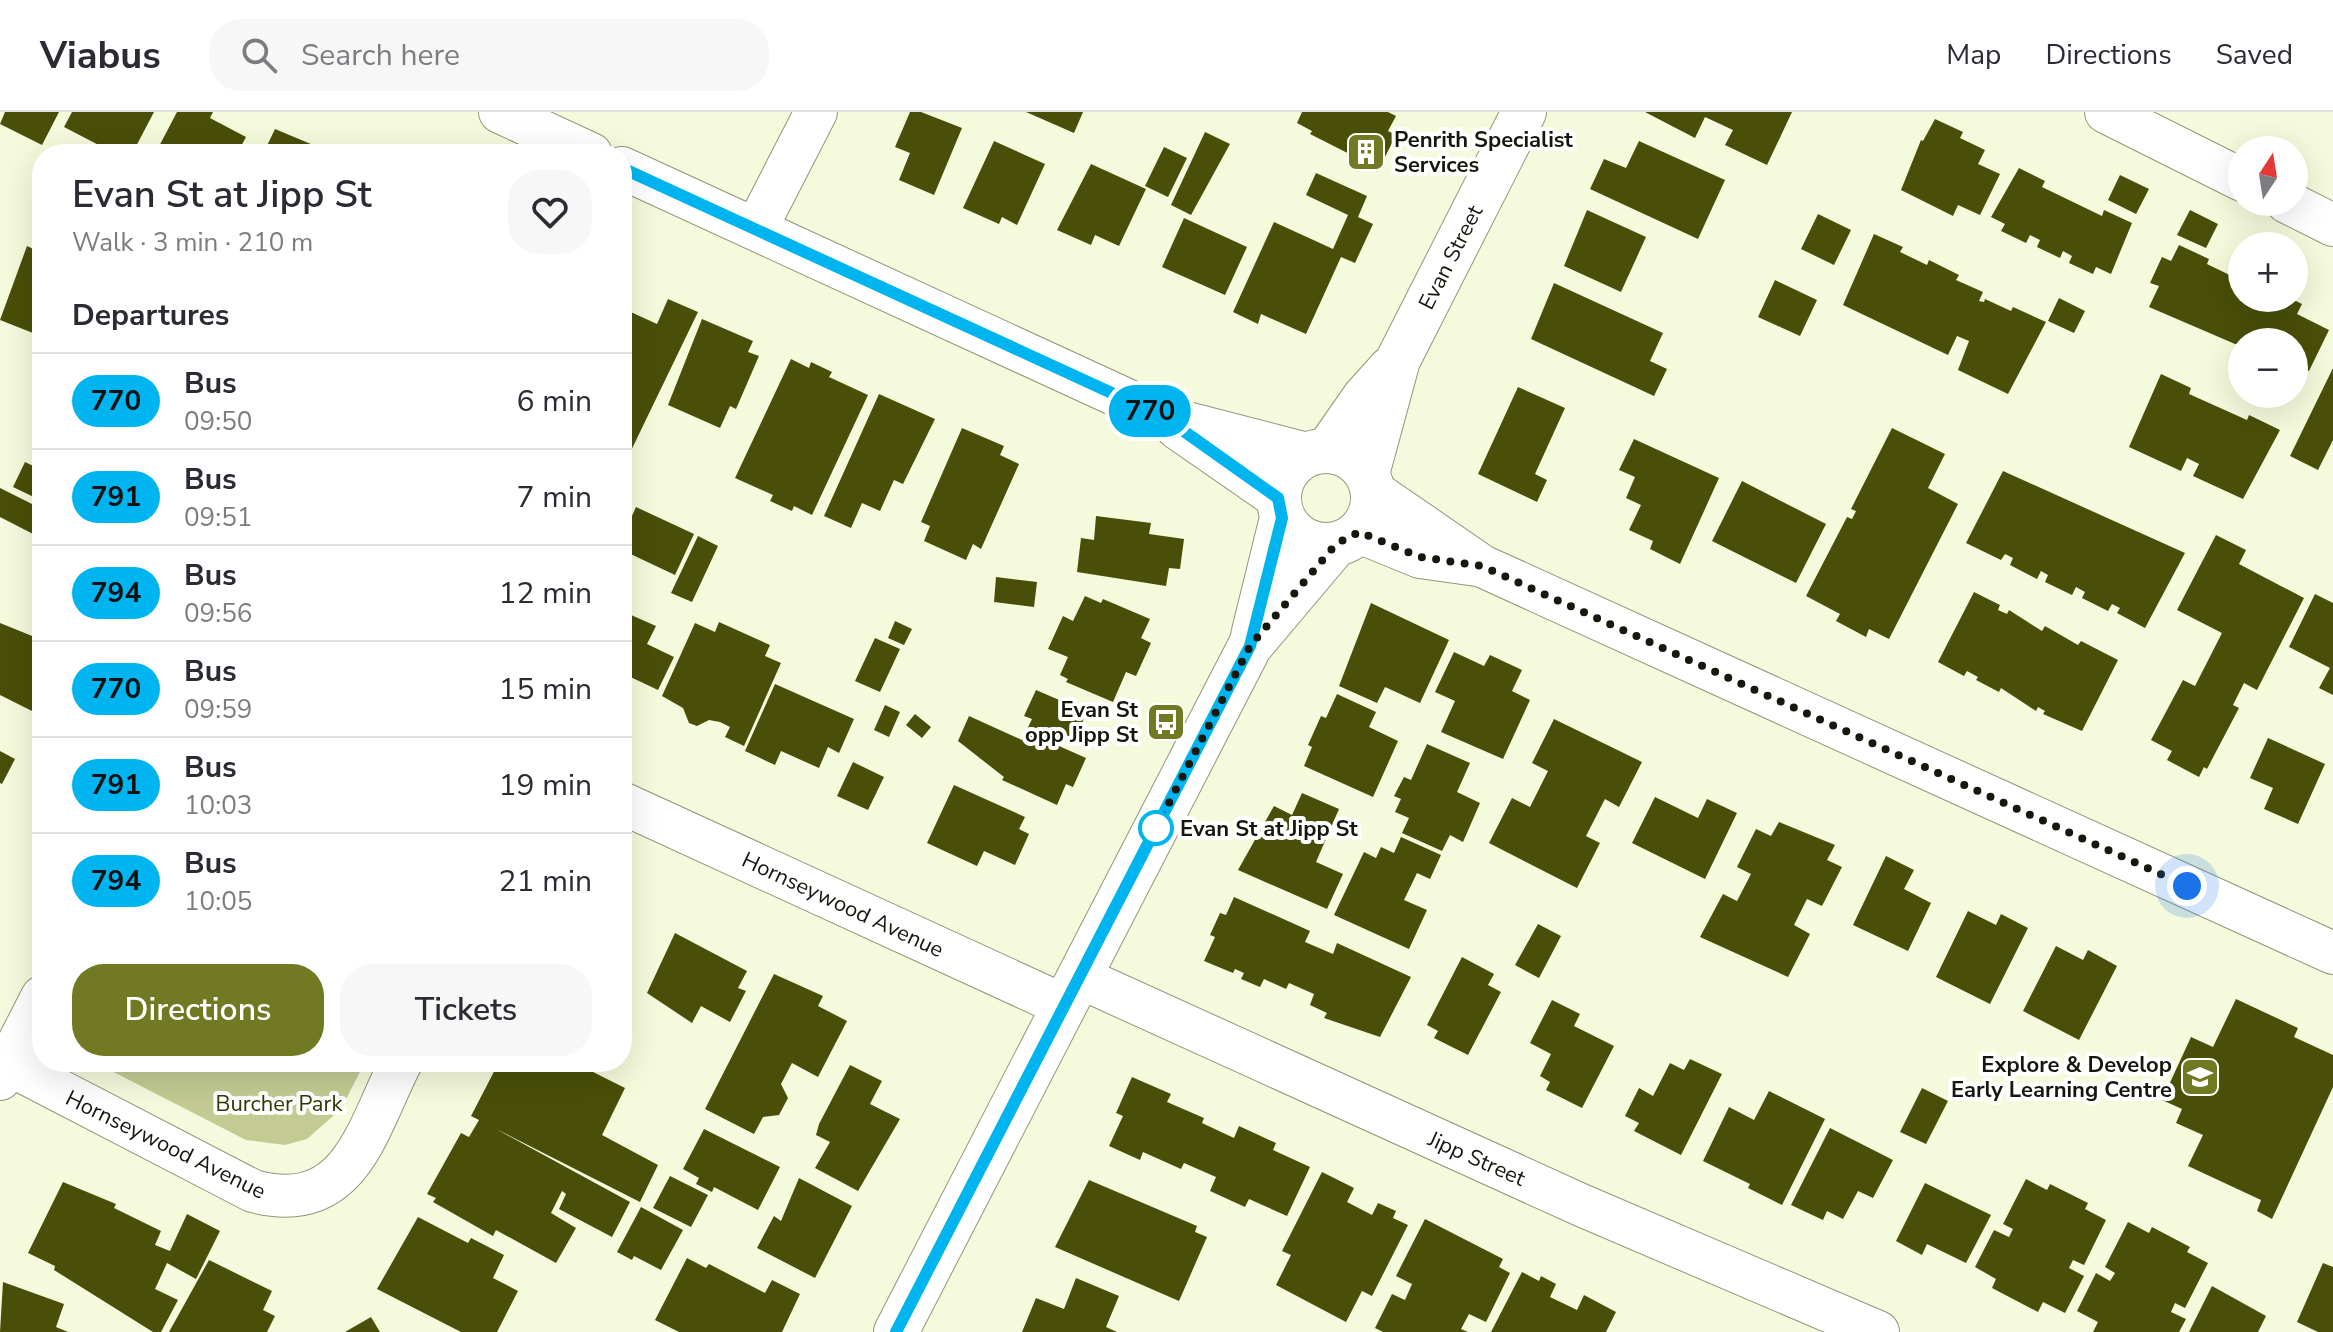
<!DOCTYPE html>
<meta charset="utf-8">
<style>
:root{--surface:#fff;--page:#f7f7f7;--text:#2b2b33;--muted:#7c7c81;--line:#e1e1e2;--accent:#717923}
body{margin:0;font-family:"Nunito Sans",sans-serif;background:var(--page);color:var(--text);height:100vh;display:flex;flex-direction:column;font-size:30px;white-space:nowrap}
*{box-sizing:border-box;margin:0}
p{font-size:26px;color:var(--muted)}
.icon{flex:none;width:44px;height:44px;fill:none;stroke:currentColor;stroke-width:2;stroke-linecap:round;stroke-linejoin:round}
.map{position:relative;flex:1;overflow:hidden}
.drawer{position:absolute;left:32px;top:32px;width:600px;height:928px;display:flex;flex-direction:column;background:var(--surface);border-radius:32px;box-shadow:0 8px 32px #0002}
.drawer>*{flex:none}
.badge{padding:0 16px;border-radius:26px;font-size:28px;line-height:52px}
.needle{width:52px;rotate:12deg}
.buttons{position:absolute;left:2228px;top:24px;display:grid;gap:16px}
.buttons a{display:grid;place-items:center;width:80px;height:80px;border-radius:50%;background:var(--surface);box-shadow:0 8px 32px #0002;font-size:40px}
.you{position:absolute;width:40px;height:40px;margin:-20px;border:6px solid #fff;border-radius:50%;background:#1a73e8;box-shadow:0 0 0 12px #1a73e833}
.map>.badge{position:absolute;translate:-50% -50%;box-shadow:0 0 0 4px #fff}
h2{padding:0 40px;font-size:30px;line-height:72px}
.round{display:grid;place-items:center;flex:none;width:84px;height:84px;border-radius:32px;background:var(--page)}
.head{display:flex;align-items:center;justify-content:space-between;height:136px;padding:0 40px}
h1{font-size:38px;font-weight:600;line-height:60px}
.button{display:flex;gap:16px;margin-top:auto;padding:16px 40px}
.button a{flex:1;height:92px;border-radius:32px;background:var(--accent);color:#fff;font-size:32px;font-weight:600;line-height:92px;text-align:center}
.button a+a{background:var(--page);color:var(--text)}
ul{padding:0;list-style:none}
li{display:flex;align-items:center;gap:24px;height:96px;padding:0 40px;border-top:2px solid var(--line)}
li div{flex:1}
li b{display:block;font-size:30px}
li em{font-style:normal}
li .badge{min-width:88px;font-weight:700;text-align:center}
header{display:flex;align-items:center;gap:48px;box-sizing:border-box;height:112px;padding:0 40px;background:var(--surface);border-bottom:2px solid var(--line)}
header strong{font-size:38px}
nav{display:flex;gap:44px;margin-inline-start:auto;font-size:28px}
.search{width:560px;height:72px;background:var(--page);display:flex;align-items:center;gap:20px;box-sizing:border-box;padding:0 28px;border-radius:32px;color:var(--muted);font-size:30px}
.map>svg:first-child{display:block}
</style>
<header>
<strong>Viabus</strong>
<div class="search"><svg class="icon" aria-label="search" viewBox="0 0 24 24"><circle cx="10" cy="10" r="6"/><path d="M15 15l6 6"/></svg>Search here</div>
<nav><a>Map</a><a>Directions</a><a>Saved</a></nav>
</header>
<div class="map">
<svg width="2333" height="1220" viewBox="0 0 2333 1220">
<rect width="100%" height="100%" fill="#f5fadc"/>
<path fill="#c3cb92" d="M94,950h271l-24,47 -34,30 -22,6 -39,-5z"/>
<path fill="#494f08" d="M5,0h54l-17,33 -42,-21z
M72,0h82l-22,42h-16l-52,-27z
M177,0h36l-3,6 36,19 -9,17h-82z
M910,0h11l41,16 -28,67 -35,-15 11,-27 -15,-6z
M1026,0h57l-9,21z
M1302,0h86l8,4 -8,15 8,4 -17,34 -69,-35 2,-3 -15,-8z
M1645,0h147l-25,53 -42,-20 8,-15 -28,-13 -10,21z
M1935,7l28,13 -3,6 25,12 -7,14 22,10 -20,41 -22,-10 -5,11 -52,-26 20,-50 2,1z
M275,17l43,18 -3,7h-52z
M1205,20l25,12 -39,71 -20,-10z
M994,29l51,23 -28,61 -15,-8 -3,7 -36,-16z
M1639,29l86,39 -27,59 -108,-50 14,-30 22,9z
M1164,35l23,11 -19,39 -23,-11z
M1091,52l55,25 -27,57 -24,-11 -4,10 -34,-15z
M2019,56l26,13 -3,6 60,29 2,-6 28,13 -21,51 -15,-7 -3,7 -24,-11 3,-7 -9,-5 -3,7 -23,-11 3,-7 -10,-5 -4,8 -25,-12 4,-7 -14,-7z
M1316,61l51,23 -9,21 15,7 -18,39 -14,-6 -35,77 -45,-20 -3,10 -25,-12 41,-90 59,27 15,-34 -42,-20z
M2120,63l29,14 -13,25 -28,-14z
M1587,98l59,27 -25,55 -57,-26z
M2190,98l28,14 -12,24 -29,-13z
M1818,102l33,16 -17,35 -33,-16z
M1184,106l63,29 -22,48 -63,-28z
M1874,122l29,13 -3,5 27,13 2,-5 30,15 -3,5 27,12 -4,9 5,1 1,-3 26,12 2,-4 33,15 -38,72 -50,-24 11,-29 -12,-5 -9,19 -105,-50z
M2179,133l30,14 -2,5 35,17v17h48l12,6 -5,10 32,16 -20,41 -15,-7v-22h-52v5l-93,-40 10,-21 -9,-3 12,-26 9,4z
M27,134l15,7v72l-4,10 -38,-15z
M1775,168l42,20 -17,36 -42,-19z
M1554,171l109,50 -13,28 17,8 -13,27 -123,-57z
M2059,186l26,13 -11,22 -26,-12z
M668,187l30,13 -72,149 -4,-2v-151l35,16z
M702,207l51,22 -5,11 11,4 -23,53 -6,-3 -10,22 -52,-23z
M791,247l18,9 2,-6 21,10 -3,5 39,18 -56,120 -18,-9 -2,5 -22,-10 3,-6 -38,-17z
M2333,256v72l-15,30 -28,-14z
M2161,262l30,14 -2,6 58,26 2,-5 31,15 -37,69 -50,-23 6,-12 -12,-6 -6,13 -52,-24z
M1518,275l47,21 -30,66 12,6 -10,22 -59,-28z
M879,282l56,25 -32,65 -9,-4 -14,31 -18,-8 -11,25 -27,-12z
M962,316l42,18 -4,9 19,9 -38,85 -8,-5 -7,16 -42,-19 6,-15 -9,-4z
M1892,316l53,26 -17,34 30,16 -69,135 -20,-10 -3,8 -30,-16 4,-7 -34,-18 41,-79 5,2 4,-8 -5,-2z
M1634,327l85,39 -39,86 -30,-15 3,-8 -24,-11 12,-25 -15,-7 9,-21 -16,-7z
M25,350l17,8v31l-29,-14z
M2003,359l182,82 -40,75 -28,-15 3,-5 -8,-4 -4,7 -26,-13 3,-6 -9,-5 -4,8 -27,-13 3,-7 -7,-4 -4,8 -27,-14 3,-7 -8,-4 -4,6 -35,-17z
M1742,369l84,43 -30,59 -84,-42z
M0,376l42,21v17l-5,10 -37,-19z
M636,395l58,27 -19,41 -53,-25v-12z
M1096,404l55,7 -2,11 35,5 -4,30 -11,-1 -3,18 -89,-14 4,-34 13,2z
M2216,423l30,15 -7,14 65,34 -47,92 -13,-7 -11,22 6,3 -32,61 -3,-2 -5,10 -32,-17 5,-9 -21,-11 32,-60 12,6 27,-53 -45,-23z
M698,424l20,10 -26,56 -21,-9z
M996,465l41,5 -3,25 -40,-5z
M1974,480l26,13 -2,5 9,4 2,-4 33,21 3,-5 33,19 3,-4 37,19 -36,71 -39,-17 2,-3 -7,-4 -2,4 -35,-23 -2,4 -23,-12 2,-3 -11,-6 -3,5 -26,-14z
M2315,482l18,9v92l-14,-7 11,-20 -41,-21z
M1085,484l16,7 2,-4 47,20 -9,19 10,5 -15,33 -10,-4 -13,30 -47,-20 2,-3 -8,-4 8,-18 -20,-8 15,-33 10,5z
M1371,491l78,37 -29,63 -35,-16 -8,16 -38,-17z
M622,499l34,15 -9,18 27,13 -16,33 -36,-17z
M895,509l17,8 -8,16 -16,-7z
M719,510l51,23 -5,11 16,7 -37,83 -19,-9 5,-10 -10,-5 -11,-2 -12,6 -8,-3 -6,-15 -21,-12 33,-73 20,9z
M0,511l42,17v76l-42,-21z
M875,526l25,11 -20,43 -25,-11z
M1454,540l30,14 6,-11 32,15 -10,21 18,9 -27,59 -62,-27 14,-31 -20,-9z
M775,572l79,35 -15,34 -11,-6 -9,21 -38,-17 -6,14 -30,-14z
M1036,578l51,22 -12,27 -11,-5 -5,12 27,12 -13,29 -7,-3 -9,21 -55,-25 2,-3 -46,-36 11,-25 53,24 10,-21 -8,-3z
M1337,582l39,18 -7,15 29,14 -25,56 -69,-31 8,-19 -4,-2 13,-29 5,2z
M885,593l15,7 -11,25 -15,-7z
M915,602l16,13 -9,11 -16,-13z
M1554,607l88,43 -23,45 -14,-8 -19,37 14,7 -23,45 -88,-45 23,-45 18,9 18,-36 -16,-8z
M2268,626l57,26 -27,60 -34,-15 9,-21 -23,-10z
M1427,632l43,19 -13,29 23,11 -17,39 -13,-7 -8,16 -40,-18 7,-15 -14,-6 6,-13 -7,-3 10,-19 7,3z
M0,639l15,8 -13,25 -2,-1z
M853,650l31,15 -16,33 -31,-14z
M954,673l71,32 -6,12 10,5 -14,31 -31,-14 -7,15 -50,-23z
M1302,681l37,16 -23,53 27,12 -16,35 -89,-39 36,-64 18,9z
M1655,685l43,21 9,-19 30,14 -32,66 -73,-36z
M1779,710l56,23 -8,15 15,7 -20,39 -15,-7 -13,26 16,9 -22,43 -88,-40 23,-43 14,7 14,-27 -14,-7 19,-38 15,7z
M1401,725l40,18 -11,24 -13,-6 -13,27 23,10 -18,39 -75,-34 30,-63 12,6 5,-11 13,6z
M1886,744l28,14 -10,19 27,14 -23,48 -55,-26z
M1234,785l76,34 -5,11 28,12 4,-11 74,34 -31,60 -56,-19 3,-5 -17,-8 4,-11 -25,-11 -3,6 -22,-10 -4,8 -19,-8 3,-6 -9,-4 -2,4 -29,-12 11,-24 -5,-2 10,-22 6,2z
M1968,799l28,14 5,-11 27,14 -38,76 -54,-27z
M1538,812l23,12 -22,42 -24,-13z
M675,821l72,38 -9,17 8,3 -16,31 -29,-16 -9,17 -45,-30z
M2056,834l27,14 5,-10 29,16 -38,74 -56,-29z
M1462,845l32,17 -6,11 13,7 -33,63 -34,-17 4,-7 -11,-6z
M774,862l49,22 -5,10 29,15 -29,56 -26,-14 -11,21 7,14 -9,17 -16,2 -9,17 -49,-25z
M2236,887l62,29 -4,9 39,18v32l-61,132 -15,-8 4,-11 -73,-34 15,-31 -27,-12 6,-14 -20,-9 29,-63 22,10z
M1552,888l28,14 -6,12 40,20 -32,62 -36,-18 4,-8 -10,-6 11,-22 -21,-11z
M1690,947l32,15 -41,81 -47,-24 5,-8 -14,-7 14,-28 14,8 17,-33 14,7z
M499,950h74l52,26 -23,47 56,30 -18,37 -144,-73 134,73 -18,35 -53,-28 7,-15 -4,-3 -11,22 25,15 -20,35 -60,-33 -3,6 -60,-34 3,-4 -9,-4 34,-61 8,4 10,-17 -8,-4z
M850,953l32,16 -12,23 30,15 -42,72 -43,-23 15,-26 -14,-7 3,-11z
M1132,965l39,17 -4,8 37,16 -2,5 32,15 5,-12 37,17 -3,7 37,17 -23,49 -38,-17 -4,8 -35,-16 6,-14 -32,-14 -3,6 -38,-17 -3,8 -31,-14 14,-30 -7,-3z
M1922,976l26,13 -22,43 -26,-12z
M1769,979l56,28 -43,86 -34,-17 2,-4 -47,-23 26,-54 25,13z
M1830,1016l63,32 -20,38 -15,-7 -15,28 -16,-8 -4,9 -32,-15z
M704,1017l76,38 -22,43 -44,-23 -2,5 -16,-8 3,-6 -16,-9z
M1322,1060l32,16 -7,14 25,13 6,-12 18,8 -3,7 15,7 -36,71 -10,-5 -16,31 -70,-37 15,-30 -9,-4z
M670,1064l38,19 -17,32 -38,-19z
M799,1066l53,28 -37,72 -58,-30 17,-32 7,5z
M2026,1067l21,11 3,-6 38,19 -3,6 21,11 -22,45 -11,-5 -4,8 15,8 -19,37 -22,-11 -5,10 -46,-24 4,-9 -21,-12 19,-37 15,7 4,-8 -10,-5z
M1089,1068l108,46 -2,6 12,5 -28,64 -124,-54z
M63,1070l53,22 -2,4 47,23 -6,14 15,6 17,-37 33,17 -24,48 -29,-16 -12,26 23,11 -17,32h-8l-99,-62 1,-4 -27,-13z
M1925,1071l66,32 -25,48 -39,-19 -5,11 -26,-14z
M641,1095l42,23 -22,40 -27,-14 -2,4 -15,-8z
M418,1105l50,26 3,-5 33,17 -11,23 25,13 -21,41h-36l-84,-43z
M1425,1107l78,40 -4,8 11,6 -24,49 -17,-8 -8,15 7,3h-85l-8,-4 17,-34 13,6 7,-16 -16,-8z
M2128,1110l21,11 3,-6 38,20 -3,5 21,11 -23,45 -10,-5 -4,9 15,7 -7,13h-86l5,-10 -21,-11 19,-38 14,8 5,-8 -10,-6z
M687,1146l19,10 3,-4 56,29 7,-13 28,14 -18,38h-103l-24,-12z
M209,1148l63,31 -9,19 12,6 -8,16h-98z
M2323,1151l10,4v65h-15l-21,-10z
M1522,1160l17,9 2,-5 15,8 -6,13 27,13 7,-15 32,17 -10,20h-115z
M1076,1166l43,18 -13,31 11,5h-95l14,-34 28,11z
M3,1170l61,22 -8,23 12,5h-68z
M2212,1174l54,30 -8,16h-69z
M371,1205l9,15h-35z"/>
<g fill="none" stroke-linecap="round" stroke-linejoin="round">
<g stroke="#92967a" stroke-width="44">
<path id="street" d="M500,0l91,42
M2106,0l136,68
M622,56l542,249 143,37
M2287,90l46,23
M756,117l60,-117
M1177,316l101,70
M1373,379l109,75 851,387
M1359,420l61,25 57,8
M622,691l443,203
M1079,865l502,228 297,127
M8,952l245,127c97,26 113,-60 148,-129
M0,967l42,-82"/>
</g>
<g stroke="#92967a" stroke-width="46">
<path id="secondary" d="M1279 386a47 47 0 1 1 94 0a47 47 0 1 1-94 0Z
M1327,339l37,-53 27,-30
M1367,362l31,-114 126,-248
M1253,524l29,-118
M896,1220l354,-686 86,-102"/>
</g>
<use href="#street" stroke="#fff" stroke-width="42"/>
<use href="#secondary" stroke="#fff" stroke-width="44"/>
</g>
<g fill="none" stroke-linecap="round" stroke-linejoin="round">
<g stroke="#fff" stroke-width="18">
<path id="line" d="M622,56l542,249 114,81 4,20 -32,128 -354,686"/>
</g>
<use href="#line" stroke="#00b5ef" stroke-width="12"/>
<path stroke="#16180d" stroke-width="8" stroke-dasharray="0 14.4" d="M1156,716l94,-182 86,-102 23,-12 61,25 62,9 705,320"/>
</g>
<defs>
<g id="building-square" transform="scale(2)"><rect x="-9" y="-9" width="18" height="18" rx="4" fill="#717923" stroke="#fff"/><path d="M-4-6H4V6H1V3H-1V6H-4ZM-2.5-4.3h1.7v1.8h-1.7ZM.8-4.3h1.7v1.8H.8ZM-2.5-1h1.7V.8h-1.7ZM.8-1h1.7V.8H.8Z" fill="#fff"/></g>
<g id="bus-square" transform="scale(2)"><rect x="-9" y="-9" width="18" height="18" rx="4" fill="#717923" stroke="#fff"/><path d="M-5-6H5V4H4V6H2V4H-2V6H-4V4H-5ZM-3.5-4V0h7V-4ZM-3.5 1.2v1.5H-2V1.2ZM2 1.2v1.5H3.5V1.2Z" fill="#fff"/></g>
<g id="school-square" transform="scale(2)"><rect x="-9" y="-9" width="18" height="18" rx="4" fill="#717923" stroke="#fff"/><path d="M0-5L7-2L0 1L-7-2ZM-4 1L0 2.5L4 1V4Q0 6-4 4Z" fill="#fff"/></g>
</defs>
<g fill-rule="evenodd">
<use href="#building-square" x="1366" y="40"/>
<use href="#bus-square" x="1166" y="610"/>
<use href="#school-square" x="2200" y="965"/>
</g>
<circle fill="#fff" stroke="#00b5ef" stroke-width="4" cx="1156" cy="716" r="16"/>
<g text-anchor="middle" stroke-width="8" stroke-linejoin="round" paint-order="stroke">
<g font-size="22" font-weight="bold" fill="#16180d" stroke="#fff" text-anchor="end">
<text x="1394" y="35" text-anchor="start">Penrith Specialist<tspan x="1394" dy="25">Services</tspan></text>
<text x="1138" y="605">Evan St<tspan x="1138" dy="25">opp Jipp St</tspan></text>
<text x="2172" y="960">Explore &amp; Develop<tspan x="2172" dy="25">Early Learning Centre</tspan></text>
</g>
<g font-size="22" fill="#16180d" stroke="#fff">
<text transform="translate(1450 145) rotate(-63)" y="8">Evan Street</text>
<text transform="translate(843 792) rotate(25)" y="8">Hornseywood Avenue</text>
<text transform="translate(166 1032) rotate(26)" y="8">Hornseywood Avenue</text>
<text transform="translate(1477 1046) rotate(24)" y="8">Jipp Street</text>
</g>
<g font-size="22" font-weight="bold" fill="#16180d" stroke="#fff" text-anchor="start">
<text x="1180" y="724">Evan St at Jipp St</text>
</g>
<g font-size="22" fill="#343804" stroke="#fff">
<text x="279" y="999">Burcher Park</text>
</g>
</g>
</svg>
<div class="buttons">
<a><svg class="needle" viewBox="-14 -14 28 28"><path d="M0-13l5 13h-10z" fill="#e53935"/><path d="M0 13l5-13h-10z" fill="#7c7c81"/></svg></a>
<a>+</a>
<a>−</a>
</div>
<div class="you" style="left:2187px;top:774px"></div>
<b class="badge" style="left:1150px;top:299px;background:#00b5ef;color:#111">770</b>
<section class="drawer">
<div class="head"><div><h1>Evan St at Jipp St</h1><p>Walk · 3 min · 210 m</p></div><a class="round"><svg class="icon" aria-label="heart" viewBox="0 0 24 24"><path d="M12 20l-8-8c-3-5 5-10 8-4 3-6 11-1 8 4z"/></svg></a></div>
<h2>Departures</h2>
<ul>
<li><span class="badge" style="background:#00b5ef;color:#111">770</span><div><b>Bus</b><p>09:50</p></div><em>6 min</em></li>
<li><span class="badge" style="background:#00b5ef;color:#111">791</span><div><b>Bus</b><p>09:51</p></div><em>7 min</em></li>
<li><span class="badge" style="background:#00b5ef;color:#111">794</span><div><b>Bus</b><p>09:56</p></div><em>12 min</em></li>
<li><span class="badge" style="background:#00b5ef;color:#111">770</span><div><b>Bus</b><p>09:59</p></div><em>15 min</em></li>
<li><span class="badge" style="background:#00b5ef;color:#111">791</span><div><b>Bus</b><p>10:03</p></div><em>19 min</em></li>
<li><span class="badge" style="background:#00b5ef;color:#111">794</span><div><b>Bus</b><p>10:05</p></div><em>21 min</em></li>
</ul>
<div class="button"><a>Directions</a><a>Tickets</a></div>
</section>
</div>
